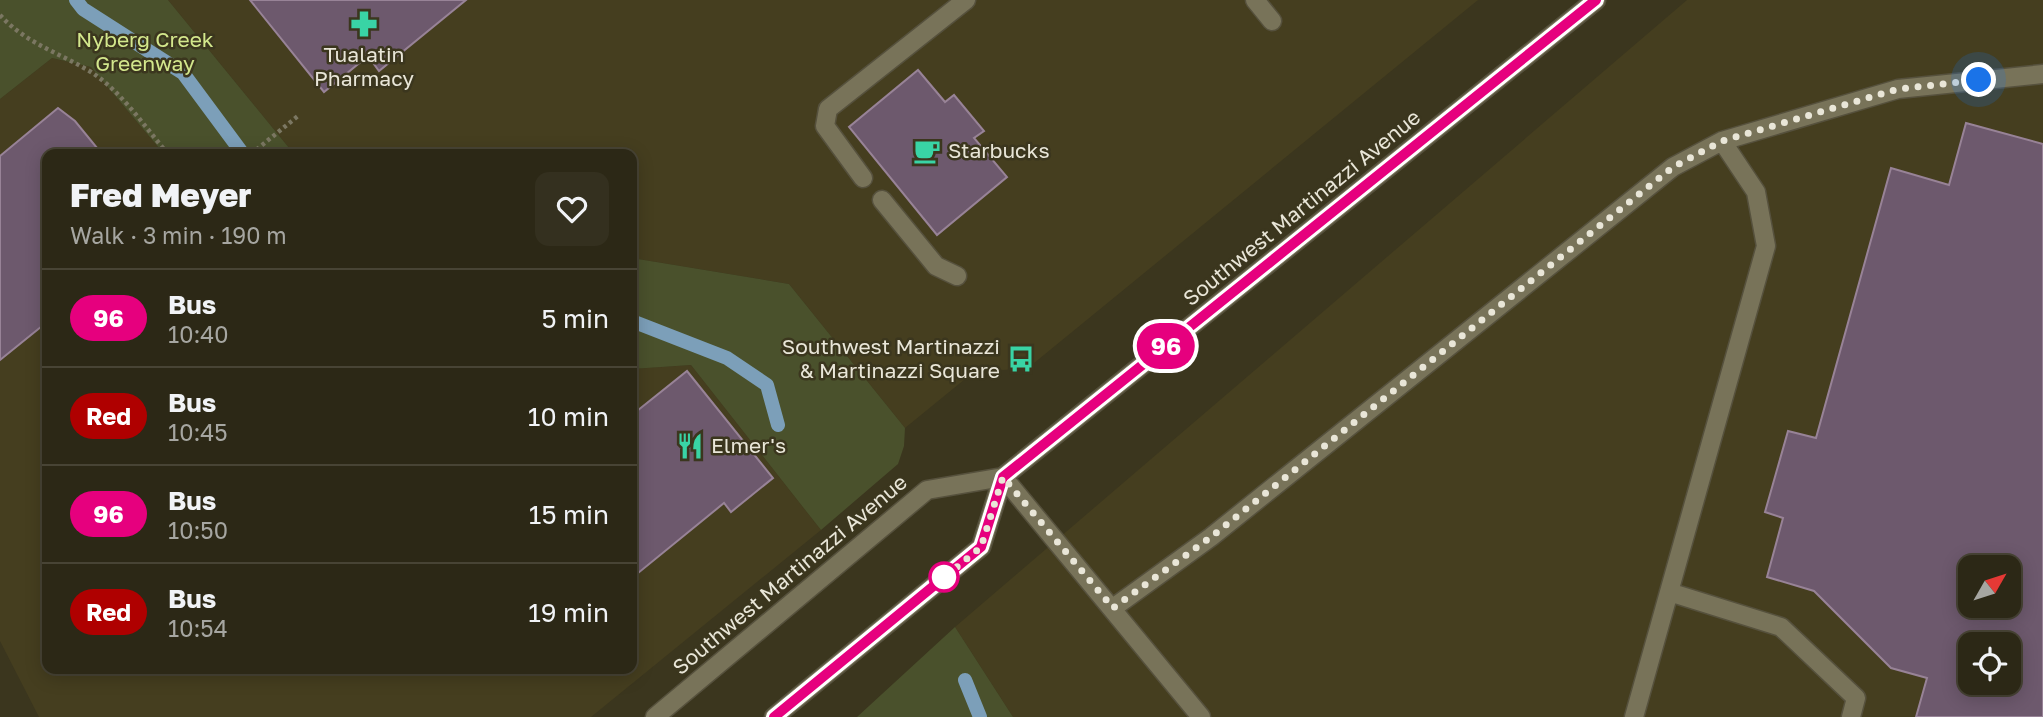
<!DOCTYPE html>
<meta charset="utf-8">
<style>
:root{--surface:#2c2816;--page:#34301f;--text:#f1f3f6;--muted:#a6a6a1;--line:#484435}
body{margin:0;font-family:"Golos Text",sans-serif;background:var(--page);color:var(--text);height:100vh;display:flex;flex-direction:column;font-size:26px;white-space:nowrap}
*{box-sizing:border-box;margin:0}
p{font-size:23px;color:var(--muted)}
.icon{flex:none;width:38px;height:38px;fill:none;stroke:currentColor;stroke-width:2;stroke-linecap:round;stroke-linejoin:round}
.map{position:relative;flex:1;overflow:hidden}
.sheet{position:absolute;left:42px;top:149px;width:595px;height:525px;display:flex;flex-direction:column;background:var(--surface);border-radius:14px;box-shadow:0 4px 18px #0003,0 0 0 2px var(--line)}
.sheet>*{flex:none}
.badge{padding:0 14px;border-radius:23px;font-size:24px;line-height:46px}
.needle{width:46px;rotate:51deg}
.buttons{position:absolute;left:1958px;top:555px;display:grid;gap:14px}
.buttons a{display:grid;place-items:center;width:63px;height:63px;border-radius:14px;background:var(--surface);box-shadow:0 4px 18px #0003,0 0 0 2px var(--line);font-size:35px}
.you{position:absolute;width:35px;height:35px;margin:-18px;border:5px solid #fff;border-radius:50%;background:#1a73e8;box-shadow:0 0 0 10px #1a73e833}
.map>.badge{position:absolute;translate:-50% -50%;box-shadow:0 0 0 4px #fff}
.round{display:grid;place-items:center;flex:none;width:74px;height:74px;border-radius:14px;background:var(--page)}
.overview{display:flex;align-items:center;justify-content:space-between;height:119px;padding:0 28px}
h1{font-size:33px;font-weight:800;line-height:52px}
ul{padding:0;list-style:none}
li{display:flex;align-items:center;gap:21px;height:98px;padding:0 28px;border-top:2px solid var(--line)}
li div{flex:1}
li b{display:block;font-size:26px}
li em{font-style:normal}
li .badge{min-width:77px;font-weight:700;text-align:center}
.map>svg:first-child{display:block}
</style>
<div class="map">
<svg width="2043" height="717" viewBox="0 0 2043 717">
<rect width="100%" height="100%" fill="#3b361e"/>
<path fill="#453e1f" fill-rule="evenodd" d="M168,0h1310l-450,368 -25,2 -22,-4 -76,62 -116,-144 -157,-26v-104h-338z
M1687,0h356v717h-1030l-58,-90zM1970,567h39v39h-39zM1970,644h39v38h-39z
M52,58l39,9 73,87h-117v514h585v-299l59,-4 130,165 -230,187h-552l-39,-76v-542z"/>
<path fill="#4a512c" d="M0,0h168l126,154h-130l-73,-87 -39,-9 -52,41z
M632,258l157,26 116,144 -1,18 -6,18 -77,66 -130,-165 -59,4z
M955,627l58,90h-156z"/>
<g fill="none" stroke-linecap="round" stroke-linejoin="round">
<path stroke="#7c9fb9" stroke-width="14" d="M76,0l7,9 100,64 60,81
M632,321l95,37 40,27 11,40
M965,680l15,37"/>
</g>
<path fill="#6d596d" stroke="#988397" stroke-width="2" fill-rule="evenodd" d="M250,0h216l-87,71 -11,-15 -44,36z
M918,70l27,32 9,-7 30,36 -10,7 33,39 -70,58 -88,-108z
M58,108l17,13 27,33h-55v168l-47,38v-204z
M1966,123l77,21v573h-127l11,-39 -36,-10 -77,-77 -47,-14 16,-59 -18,-6 23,-81 28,7 75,-270 58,17zM1970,567h39v39h-39zM1970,644h39v38h-39z
M687,371l86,107 -42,34 -7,-9 -92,75v-163z"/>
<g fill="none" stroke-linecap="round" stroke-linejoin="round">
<g stroke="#56513d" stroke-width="21">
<path id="service" d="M1255,0l17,21
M863,178l-38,-52 3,-17 138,-109
M882,200l54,66 21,10
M1003,477l198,240
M1669,592l112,35 75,71 -5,19
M1113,608l98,-71 462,-370 49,-26 176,-52 145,-15
M1634,717l132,-471 -10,-54 -34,-51"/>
</g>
<g stroke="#56513d" stroke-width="21">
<path id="tertiary" d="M655,717l272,-227 76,-13 593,-477
M774,717l207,-170 22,-70"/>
</g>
<path stroke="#7b7762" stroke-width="4.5" stroke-dasharray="3.5 3.5" stroke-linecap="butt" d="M0,15c25,28 60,38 91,57 31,20 53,54 77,82
M251,154l47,-38"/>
<use href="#service" stroke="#787359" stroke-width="18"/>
<use href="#tertiary" stroke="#787359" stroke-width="18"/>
</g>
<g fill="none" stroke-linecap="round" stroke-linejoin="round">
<g stroke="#fff" stroke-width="16">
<path id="line" d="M774,717l207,-170 22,-70 593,-477"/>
</g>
<use href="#line" stroke="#e6007e" stroke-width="10"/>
<path stroke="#e9e6d8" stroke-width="7" stroke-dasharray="0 12.6" d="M944,577l-3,3 40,-33 22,-70 110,131 98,-71 462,-370 49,-26 176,-52 81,-9"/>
</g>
<defs>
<g id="pharmacy-bare" transform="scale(2.1)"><path d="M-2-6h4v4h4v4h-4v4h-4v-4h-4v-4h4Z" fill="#39d4a5" stroke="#3b361e" stroke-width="2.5" paint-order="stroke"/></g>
<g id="cafe-bare" transform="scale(2.1)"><path d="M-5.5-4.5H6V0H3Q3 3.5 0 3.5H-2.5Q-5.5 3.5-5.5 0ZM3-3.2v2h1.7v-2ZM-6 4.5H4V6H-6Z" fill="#39d4a5" stroke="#3b361e" stroke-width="2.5" paint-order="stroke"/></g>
<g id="bus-bare" transform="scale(2.1)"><path d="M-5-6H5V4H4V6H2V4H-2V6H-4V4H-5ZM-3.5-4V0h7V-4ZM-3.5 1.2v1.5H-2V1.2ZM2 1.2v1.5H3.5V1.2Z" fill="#39d4a5" stroke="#3b361e" stroke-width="2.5" paint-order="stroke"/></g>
<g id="restaurant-bare" transform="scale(2.1)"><path d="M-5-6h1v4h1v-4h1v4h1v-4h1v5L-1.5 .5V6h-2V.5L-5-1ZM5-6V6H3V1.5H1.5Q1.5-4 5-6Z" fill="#39d4a5" stroke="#3b361e" stroke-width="2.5" paint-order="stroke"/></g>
</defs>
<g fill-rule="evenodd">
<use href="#pharmacy-bare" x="364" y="24"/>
<use href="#cafe-bare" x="927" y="151"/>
<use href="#bus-bare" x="1021" y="359"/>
<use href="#restaurant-bare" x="690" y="446"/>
</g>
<circle fill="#fff" stroke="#e6007e" stroke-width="3.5" cx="944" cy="577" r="14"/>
<g text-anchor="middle" stroke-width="5" stroke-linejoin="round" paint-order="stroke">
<g font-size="21" fill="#d3e78c" stroke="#3b361e">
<text x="145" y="47">Nyberg Creek<tspan x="145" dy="24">Greenway</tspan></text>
</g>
<g font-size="21" fill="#e9e6d8" stroke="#3b361e" text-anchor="start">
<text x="364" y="62" text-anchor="middle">Tualatin<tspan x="364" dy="24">Pharmacy</tspan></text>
<text x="948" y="158">Starbucks</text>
<text x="1000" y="354" text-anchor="end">Southwest Martinazzi<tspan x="1000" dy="24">&amp; Martinazzi Square</tspan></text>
<text x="711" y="453">Elmer's</text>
</g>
<g font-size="21" fill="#e9e6d8" stroke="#3b361e">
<text transform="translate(1302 208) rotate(-39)" y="7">Southwest Martinazzi Avenue</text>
<text transform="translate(790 575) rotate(-40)" y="7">Southwest Martinazzi Avenue</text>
</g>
</g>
</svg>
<div class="buttons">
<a><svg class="needle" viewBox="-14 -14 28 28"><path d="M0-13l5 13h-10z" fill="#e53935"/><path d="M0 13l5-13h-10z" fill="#a6a6a1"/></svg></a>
<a><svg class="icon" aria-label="locate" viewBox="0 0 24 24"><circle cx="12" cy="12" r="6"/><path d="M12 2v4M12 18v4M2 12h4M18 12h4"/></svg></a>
</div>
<div class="you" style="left:1979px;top:80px"></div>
<b class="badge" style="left:1166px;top:346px;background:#e6007e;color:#fff">96</b>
<section class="sheet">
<div class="overview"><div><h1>Fred Meyer</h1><p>Walk · 3 min · 190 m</p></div><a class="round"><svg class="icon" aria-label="heart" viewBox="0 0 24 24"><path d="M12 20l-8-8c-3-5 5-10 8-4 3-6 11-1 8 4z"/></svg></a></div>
<ul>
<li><span class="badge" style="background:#e6007e;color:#fff">96</span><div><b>Bus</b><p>10:40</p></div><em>5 min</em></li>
<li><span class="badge" style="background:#af0000;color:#fff">Red</span><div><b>Bus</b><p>10:45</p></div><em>10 min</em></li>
<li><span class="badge" style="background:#e6007e;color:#fff">96</span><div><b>Bus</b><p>10:50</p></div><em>15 min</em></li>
<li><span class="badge" style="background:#af0000;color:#fff">Red</span><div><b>Bus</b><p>10:54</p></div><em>19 min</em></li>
</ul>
</section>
</div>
